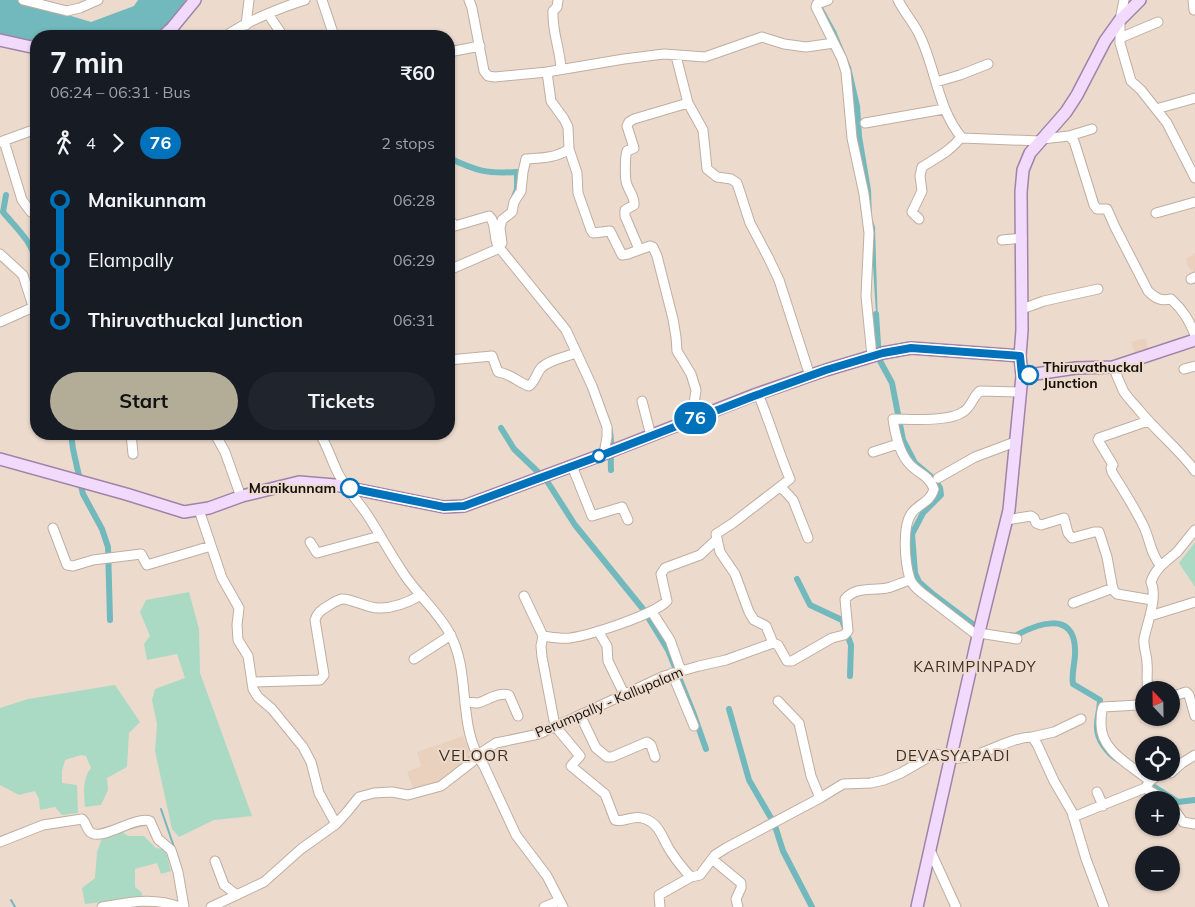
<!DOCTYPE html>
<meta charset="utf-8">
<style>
:root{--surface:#171b24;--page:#20242c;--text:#f1f3f6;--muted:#9ea1a6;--accent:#b3ad98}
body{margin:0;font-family:Mulish,sans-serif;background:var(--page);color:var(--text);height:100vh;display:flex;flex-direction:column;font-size:19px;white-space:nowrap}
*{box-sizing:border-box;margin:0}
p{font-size:16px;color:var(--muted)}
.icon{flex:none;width:28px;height:28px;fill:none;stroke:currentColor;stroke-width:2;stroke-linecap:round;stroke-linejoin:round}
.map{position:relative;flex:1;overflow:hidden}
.panel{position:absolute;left:30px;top:30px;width:425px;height:410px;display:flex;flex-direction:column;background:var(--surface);border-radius:20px;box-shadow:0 1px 4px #0004}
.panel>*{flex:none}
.badge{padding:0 10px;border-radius:16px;font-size:18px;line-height:32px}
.needle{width:32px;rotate:338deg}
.fabs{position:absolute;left:1135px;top:681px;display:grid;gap:10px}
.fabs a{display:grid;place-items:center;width:45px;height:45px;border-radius:50%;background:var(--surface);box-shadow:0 1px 4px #0004;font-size:25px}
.map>.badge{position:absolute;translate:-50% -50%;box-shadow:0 0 0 2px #fff}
.legs{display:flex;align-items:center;gap:8px;height:55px;padding:0 20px;font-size:16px}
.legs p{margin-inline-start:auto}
.headline{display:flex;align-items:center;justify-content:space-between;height:85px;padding:0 20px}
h1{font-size:28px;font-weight:700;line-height:38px}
.button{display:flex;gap:10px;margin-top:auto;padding:10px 20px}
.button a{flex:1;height:58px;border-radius:30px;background:var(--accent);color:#111;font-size:20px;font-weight:700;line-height:58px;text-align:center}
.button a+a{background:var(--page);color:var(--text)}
ul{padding:0 20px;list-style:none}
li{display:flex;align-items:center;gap:18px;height:60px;font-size:19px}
li i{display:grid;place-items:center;width:8px;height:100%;margin:0 6px;background:currentColor}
li i::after{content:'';width:12px;height:12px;margin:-6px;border:4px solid;border-radius:50%;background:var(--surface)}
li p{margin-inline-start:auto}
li:first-child i{background:linear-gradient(#0000 50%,currentColor 0)}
li:last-child i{background:linear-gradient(currentColor 50%,#0000 0)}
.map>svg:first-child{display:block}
</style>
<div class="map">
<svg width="1195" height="907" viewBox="0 0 1195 907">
<rect width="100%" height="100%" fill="#ecdacd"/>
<path fill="#ead1be" d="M1195,253v20l-7,-6 -2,-8z
M1141,339h5l2,11 -13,4 -4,-12z
M463,736l9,23 -26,20 -32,12 -7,-19 14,-6 -4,-14z"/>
<path fill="#aadac4" d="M1195,542v45l-16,-24z
M189,592l10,37 1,44 52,143 -38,4 -35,17 -7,-8 -17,-78 2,-27 -5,-24 3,-11 30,-11 -8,-24 -30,6 -3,-16 6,-8 -10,-24 6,-12z
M115,685l25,37 -11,11 -2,34 -20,11 1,12 -7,15 -16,2c-1,-13 -3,-28 6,-39l-5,-12 -5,-1 -16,5 -3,11v12l15,2 1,28 -16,2 -7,-8 -15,3 -1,-11 -4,-8 -16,4 -19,-10v-77l28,-9z
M121,831l7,5h16l12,12 9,1 6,22 -10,3 -4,-11 -22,6v18l6,5 2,5 -58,7 -3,-16 13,-10 2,-26 5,-14z"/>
<path fill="#71b9bd" d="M0,0h18l73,22 43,-16 4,-6h48l-19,31 -8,5h-123v8l-36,-10z
M814,0h5l17,31 15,36 9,39 2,30 9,54 1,28 3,9 4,132 -8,-124 -23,-159z"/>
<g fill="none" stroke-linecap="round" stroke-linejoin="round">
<path stroke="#71b9bd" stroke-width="2" d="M161,809l13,38
M11,900l4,7"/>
<path stroke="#71b9bd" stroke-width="6" d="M449,158c28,13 37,16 68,14v17l-3,8
M6,195l-3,17c13,16 30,30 33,51
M876,314l3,45 13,24 11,57 12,23 19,16 6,9 1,7 -18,18 -11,21 3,39 4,9 15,13 41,31
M609,427c4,14 1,28 2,43
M501,428l13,21 23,22
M71,434l2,15 6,27
M545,478l30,47 68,84 25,41 25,62 13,37
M81,486l2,8 19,35 6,18 2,73
M797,579l13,26 32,15 9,25 -1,31
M1010,635l5,1c21,-12 59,-26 60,13 1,12 -4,23 -2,35l27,16c0,9 -3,17 -3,25 -1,14 10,28 21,35
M729,709l20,71 22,38
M1145,781l33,21 17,-2
M775,826l8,25 29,56"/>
<g stroke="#bfaea1" stroke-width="11">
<path id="minor" d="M23,0l44,11 13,-3 18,-8
M322,0l12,36
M469,0l3,8 12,63 4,5 7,1 52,-5 77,-13 40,-5 41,3 57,-20 22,7 22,3 28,-4
M558,0l-1,7 -4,4c-1,22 7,37 8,58
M828,0l-11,4 -1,3 26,52 4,13 6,66 12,56 5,39 -3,63 6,60
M898,0c6,12 15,22 21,34 17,34 18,74 43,104l78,3
M1124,0l-4,20v23l11,38 10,9 26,33 28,55
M1193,0l1,10
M268,14l15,22
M246,25l3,-25
M226,36c19,-14 56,-29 79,-36
M1120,38l38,-16
M449,52l31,-6
M676,56l12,47 15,27 4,39 10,8 14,2 6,4 13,40 18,34 11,23 31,96
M547,72l4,29 13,18 4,8 1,22 8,24 1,20 13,37 2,3 17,-2 12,24 6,-1 22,-8 3,1 4,9 16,63 3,18 1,14 14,23 5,16 -3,21 2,7
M936,82l24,-7 28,-11
M1156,109l39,-11
M865,123l79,-14
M1069,136l23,-7
M1042,139l27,-3 5,5 20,64 3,4h10l8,18 33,64c8,8 13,10 23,8 12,11 18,21 24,36
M4,141l18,59 9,12
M0,142l36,-13
M1156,213l39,-11
M449,219l6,7 34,-10c8,7 4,21 9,30l68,84 26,56 15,41v10l-3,17
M919,219l-7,-7 10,-21 -2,-15 2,-9c14,-9 29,-16 39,-30
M1002,240l20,-2
M502,243l-2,-15 2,-8 10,-8 2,-10 7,-11 2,-19 3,-13c16,-1 30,-1 43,-10
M639,249l-14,-33v-6l9,-5c1,-9 -7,-16 -8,-24 -1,-6 -1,-26 1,-30l7,-3 -7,-22 2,-4 5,-3 54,-16
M0,254l23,21 10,31
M449,270l51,-22
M1191,279l4,-2
M1022,309l22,-8 54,-12
M0,322l36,-16
M449,360l43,-4 6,16c14,2 19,10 31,14 6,-4 7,-12 12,-18 8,-8 24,-11 35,-15
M1113,367c4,8 7,17 11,25 4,6 10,12 15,18 18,22 40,39 56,61
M1184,369l11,-3
M758,394c12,28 20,57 32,85l-57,44 -17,11 4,18 15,22 14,38 5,8 12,6 7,17
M642,401l9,35
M1148,421l-49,17 -1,2 15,25 -2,3 1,4c11,18 23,36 32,55 6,13 7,28 17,39
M131,434l2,20
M215,434l10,18 16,45
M320,434c8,13 12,28 19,41 8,15 20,27 29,41 13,20 24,41 38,61 14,20 33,36 44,57 22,41 6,93 34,132l32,69 31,41 16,31
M873,452l25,-8
M572,466l20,50 30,-9 6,13
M938,478l37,-21 40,-15
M781,487l12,13 15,38
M199,510l23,68 17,30 -2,17 1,15 10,16 5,33 5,8 14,12 31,38 8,15 8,31 17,31
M1006,520l25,-4 3,2 2,5 5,2 23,-7 4,15 4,5 22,-6h5l8,25 6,33 4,4 35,6
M53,528l14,37 6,1 20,-6 48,-6 6,11 64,-19
M310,542l7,11 63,-17
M524,596l19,40 -2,10 1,11 13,69 25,30 -9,10 34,28 10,26c8,3 17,-5 27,-2 18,4 20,21 29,34 6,9 13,18 20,25
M1073,603l40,-15
M652,612l18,28 11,31
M1150,616l45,-14
M598,631l9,15 1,15 17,35
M979,633l38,6
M543,636c8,1 18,3 27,2 21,-3 83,-23 97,-37l-6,-27 4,-6 35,-13 16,-15
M978,636l-56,-43c-5,-4 -10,-8 -12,-14 -5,-16 -8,-51 1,-65 8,-11 19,-11 23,-25 -6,-16 -19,-16 -27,-28 -9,-12 -12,-28 -14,-42 17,0 56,3 70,-7 8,-4 10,-16 17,-21l40,1
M773,643l5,2 9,16h5l40,-23 12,-3 4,-4 -3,-32c12,-13 26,-8 42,-11 8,-2 16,-6 23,-8
M414,659l37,-24
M672,673l22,53
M253,682l67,-2 4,-5 -9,-55c2,-7 6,-10 13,-14 3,-2 9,-6 14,-7 9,-1 26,10 38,9 15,0 29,-6 41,-13
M1148,690c-2,-9 0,-18 -1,-27 0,-8 -4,-16 -3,-24 3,-16 14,-41 7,-57 4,-14 16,-21 26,-30 6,-7 12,-15 18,-22
M1171,697l15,-5 3,3 6,21
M778,701l21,22 12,53 9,22
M465,702c4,0 9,1 13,1 10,-3 20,-11 31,-8l9,21
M1144,703l-6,2 -35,2c-2,5 -2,10 -2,16 -1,28 30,42 49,58l-5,7
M580,715l16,33 11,9h5l35,-15 4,3 4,12
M1032,737l22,-5 27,-13
M951,758c28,3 53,-20 81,-21l5,7 17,37 18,31 14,47 18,48
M1168,772l3,1 11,-10 13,-8
M1150,781l12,-9
M1097,792l6,14
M1171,805l12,17 12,2
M1073,817l72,-29 20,12
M0,842l43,-17 39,-6c4,3 4,9 8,13 12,10 43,-16 60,-11l8,18 13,11 7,22 6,35
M930,850l26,57
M712,859l29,24v5l-5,11 2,8
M215,861l9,24 13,10
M102,907c26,-5 52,-10 78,0
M211,907l53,-25 37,-33 35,-25 11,-12 12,-15 15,-4 18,-1 16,3 33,-9 31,-24 4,-6 20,-13 43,-9 125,-58 35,-10 27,-6 47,-17
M544,907l15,-6
M660,907l-1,-12 32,-18 9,-2 15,-20 11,-7 94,-50 23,-14 28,-1 13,-3 17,-7 33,-19 18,2"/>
</g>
<g stroke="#a084a8" stroke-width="14">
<path id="major" d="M163,36l9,-8 23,-28
M0,40l36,8
M1022,376l54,-8 37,-1 82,-27
M0,459l126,35 58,18 25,-4 33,-12 57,-14 36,3 109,22 20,-1 140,-52 150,-59 72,-25 57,-17 28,-5 109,8
M917,907l61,-271 31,-126 13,-134 -2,-20 2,-26 -1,-138 2,-22 7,-17 36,-41 11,-17 28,-54 15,-21 20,-20"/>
</g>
<use href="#minor" stroke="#fff" stroke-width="9"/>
<use href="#major" stroke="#f2dafd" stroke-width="11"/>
</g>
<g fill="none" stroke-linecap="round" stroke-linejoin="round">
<g stroke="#fff" stroke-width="11">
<path id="line-1" d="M350,488l94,19 20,-1 133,-49 157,-61 72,-26 57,-17 28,-5 109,8 2,20 7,-1"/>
</g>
<use href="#line-1" stroke="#0072bc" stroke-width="8"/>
</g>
<g fill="#fff" stroke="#0072bc" stroke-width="2.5">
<circle cx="1029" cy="375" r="9"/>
<circle cx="599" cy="456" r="6"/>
<circle cx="350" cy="488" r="9"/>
</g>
<g text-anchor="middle" stroke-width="4" stroke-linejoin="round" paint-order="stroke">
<g font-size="14" font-weight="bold" fill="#16100b" stroke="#ecdacd" text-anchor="start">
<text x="1043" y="372">Thiruvathuckal<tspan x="1043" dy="16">Junction</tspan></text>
<text x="336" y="493" text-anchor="end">Manikunnam</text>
</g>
<g font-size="14" fill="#16100b" stroke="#ecdacd">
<text transform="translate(609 702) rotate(-23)" y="5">Perumpally - Kallupalam</text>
</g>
<g font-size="15" letter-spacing="1" fill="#3d2f24" stroke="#ecdacd">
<text x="975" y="672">KARIMPINPADY</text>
<text x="953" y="761">DEVASYAPADI</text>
</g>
<g font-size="16" letter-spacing="1" fill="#3d2f24" stroke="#ecdacd">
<text x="474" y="761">VELOOR</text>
</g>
</g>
</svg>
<div class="fabs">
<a><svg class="needle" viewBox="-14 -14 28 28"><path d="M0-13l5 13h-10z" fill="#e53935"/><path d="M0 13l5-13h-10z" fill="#9ea1a6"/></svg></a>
<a><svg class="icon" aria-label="locate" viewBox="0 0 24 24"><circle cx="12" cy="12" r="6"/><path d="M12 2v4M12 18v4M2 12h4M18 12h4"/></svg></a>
<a>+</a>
<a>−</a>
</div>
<b class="badge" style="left:695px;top:418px;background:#0072bc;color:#fff">76</b>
<section class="panel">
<div class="headline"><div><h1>7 min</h1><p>06:24 – 06:31 · Bus</p></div><b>₹60</b></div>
<div class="legs"><svg class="icon" aria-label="walk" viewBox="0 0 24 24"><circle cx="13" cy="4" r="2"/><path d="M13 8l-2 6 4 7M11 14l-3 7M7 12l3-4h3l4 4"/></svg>4<svg class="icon" aria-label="forward" viewBox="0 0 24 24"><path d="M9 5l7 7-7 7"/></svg><b class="badge" style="background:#0072bc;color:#fff">76</b><p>2 stops</p></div>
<ul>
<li><i style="color:#0072bc"></i><b>Manikunnam</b><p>06:28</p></li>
<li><i style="color:#0072bc"></i><span>Elampally</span><p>06:29</p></li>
<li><i style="color:#0072bc"></i><b>Thiruvathuckal Junction</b><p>06:31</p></li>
</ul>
<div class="button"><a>Start</a><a>Tickets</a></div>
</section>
</div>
